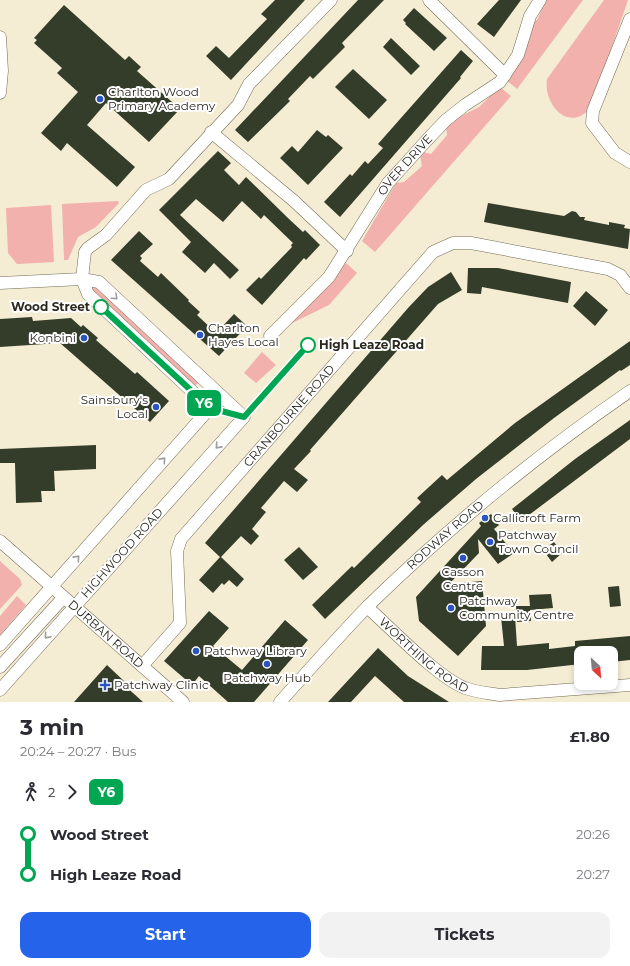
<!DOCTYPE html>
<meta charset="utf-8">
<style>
:root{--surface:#fff;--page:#f2f2f3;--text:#2b2b33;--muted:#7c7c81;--accent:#2563eb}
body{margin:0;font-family:Montserrat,sans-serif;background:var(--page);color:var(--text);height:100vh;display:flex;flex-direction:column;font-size:15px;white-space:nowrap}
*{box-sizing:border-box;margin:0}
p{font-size:13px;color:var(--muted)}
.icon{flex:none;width:22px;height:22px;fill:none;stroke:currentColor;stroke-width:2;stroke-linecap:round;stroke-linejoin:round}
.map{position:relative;height:702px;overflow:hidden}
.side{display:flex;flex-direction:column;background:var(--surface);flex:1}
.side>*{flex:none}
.badge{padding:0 8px;border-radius:6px;font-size:14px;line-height:26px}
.needle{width:26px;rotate:154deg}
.buttons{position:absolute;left:574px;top:646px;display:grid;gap:8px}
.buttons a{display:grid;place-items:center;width:44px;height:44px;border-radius:8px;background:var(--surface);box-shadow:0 2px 6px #0003;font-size:20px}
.map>.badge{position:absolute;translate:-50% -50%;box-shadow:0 0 0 2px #fff}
.legs{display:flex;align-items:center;gap:6px;height:44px;padding:0 20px;font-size:13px}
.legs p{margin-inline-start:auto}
.head{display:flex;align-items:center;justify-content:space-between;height:68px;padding:0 20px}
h1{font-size:22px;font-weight:700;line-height:30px}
.button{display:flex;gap:8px;margin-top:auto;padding:8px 20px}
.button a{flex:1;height:46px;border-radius:12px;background:var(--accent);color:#fff;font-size:16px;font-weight:700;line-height:46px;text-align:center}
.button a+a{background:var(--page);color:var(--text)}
ul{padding:0 20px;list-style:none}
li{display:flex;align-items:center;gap:14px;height:40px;font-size:15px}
li i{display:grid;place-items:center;width:6px;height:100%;margin:0 5px;background:currentColor}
li i::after{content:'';width:10px;height:10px;margin:-5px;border:3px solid;border-radius:50%;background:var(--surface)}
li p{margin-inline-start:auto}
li:first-child i{background:linear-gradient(#0000 50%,currentColor 0)}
li:last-child i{background:linear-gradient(currentColor 50%,#0000 0)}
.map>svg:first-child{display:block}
</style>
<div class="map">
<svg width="630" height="702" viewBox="0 0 630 702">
<rect width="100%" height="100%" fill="#f5edd3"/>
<path fill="#f2b1ac" d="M543,0h40l-66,89 -12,-10 27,-57 5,-2 5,-11 -1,-5z
M604,0h24l-37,107c-21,27 -48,-2 -44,-28z
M500,87l11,9 -136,156 -13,-11 34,-58 8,-1 18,-16 -2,-11 3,-3 8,2 16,-19 -1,-8 5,-6 28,-14z
M118,201l1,2 -23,24 -18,10 -10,23h-4l-2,-56z
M51,205l3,57 -37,2 -9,-11 -2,-45z
M346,263l11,10 -28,32 -41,20 32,-31z
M92,284l107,98 -4,4 -107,-98z
M262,352l14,13 -20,18 -12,-10z
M0,561l20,18 2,6 -22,24z
M17,596l9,9 -26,30v-19z"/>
<path fill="#343d29" d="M275,0h30l-74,80 -25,-24 10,-10 13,12 38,-39 -6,-5z
M358,0h26l-42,43 3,4 -32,32 -3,-3 -22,23 2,2 -42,41 -13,-12z
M499,0h22l-27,37 -17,-13z
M64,5l61,55 4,-4 12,11 -4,4 43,38 -31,33 -43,-39 -19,22 48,42 -18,20 -50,-44 -6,8 -20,-18 37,-41 -21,-19 5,-5 -28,-25 3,-3 -3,-2z
M414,8l33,30 -13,13 -29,-27 1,-1 -3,-3z
M391,38l29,28 -9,9 -28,-28z
M461,50l12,11 -13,16 1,1 -121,139 -16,-15 26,-28 2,2 13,-15 3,3 15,-16 -5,-4z
M353,69l34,31 -18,19 -34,-32z
M317,130l9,7 2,-2 15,13 -35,37 -28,-27 12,-12 6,6z
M218,151l13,12 -7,7 15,15 7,-8 43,42 14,13 2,-2 15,15 -14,15 -2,-2 -42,47 -16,-15 13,-13 2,2 31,-32 -1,-2 2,-2 -29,-28 -3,4 -19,-18 -19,21 -27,-23 -16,16 59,55 -9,9 -16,-16 -9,10 -23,-21 9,-10 -32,-32z
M488,203l76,13 8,-5 4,1 4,5h5l-1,3 25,5v-3l16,3 -1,3 6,1 -2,20 -144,-27z
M139,231l14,13 -13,12 2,2 -2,3 18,16 3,-4 28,27 -1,1 12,11 -3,3 17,16 3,-4 2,3 15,-16 13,12 -28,30 -108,-96z
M468,268h30l73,14 -3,21 -86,-16 -1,7 -14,-1z
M451,272l11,18 -24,14 -128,146 1,1 -17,18 14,11 -11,12 -13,-11 -23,27 5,4 -14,17 7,7 -8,9 -10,-9 -20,21 23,22 -7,8 -8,-7 -5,5 -2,-2 -9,10 -14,-13 21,-23 -15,-14 203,-235 20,-21z
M586,291l22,19 -13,16 -22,-20z
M32,317l1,4 38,-3 10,9 2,-2 15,13 -2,2 39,34 2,-2 32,29 -19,21 -90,-79 -60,4v-28z
M630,341v24l-9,6 -1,-1 -66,48 -78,61 -53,46 -98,94 -13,-14 40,-39 2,2 67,-66 -4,-4 25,-23 5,5 68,-57z
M630,420v19l-109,82 -9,-12 63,-50z
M96,445v24l-42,2 1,20h-14l1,11 -26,1 -1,-40h-15v-14z
M491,514l8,11 -5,4 20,24 -16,11 -20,-25 1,14 -30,31 33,-3 4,45 -28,30 -39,-35 -3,-24 65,-71 -2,-3z
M554,542l8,11 -10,9 -9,-12z
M299,547l19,20 -15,13 -19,-20z
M619,586l2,20 -11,1 -2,-20z
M551,594l2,14 -23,2 1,11 -14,1 -1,-16h14l-1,-11z
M209,611l20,17 -16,18 29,24 43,-50 23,20 -54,62h-26l-29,-26 -7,9 -28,-24z
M515,616l2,30 32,-3v6l26,-3v-5l55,-5v24l-19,2v-9h-30v11l-54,6h-46l1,-24h22l-3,-29z
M378,648l30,28 41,26h-45l-29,-26 -24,26h-23z
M107,665l18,17 -2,2 20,18h-69z"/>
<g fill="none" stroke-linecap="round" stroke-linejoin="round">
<g stroke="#726b55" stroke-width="13">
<g id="minor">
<path d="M429,0l76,75"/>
<path d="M630,19l-37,92 -1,12 23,30 15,9"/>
<path d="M0,37l2,34 -2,22"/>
<path d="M211,132l83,69 53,50"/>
<path d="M0,283l82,-4 17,3 145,135 -244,273"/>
<path id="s1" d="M270,336l59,-59 59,-94 39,-43 19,-20 19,-15 35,-23 18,-27 12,-39 10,-16"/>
<path id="s2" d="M0,541l183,161"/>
<path id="s3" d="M367,607c25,22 70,70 98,81 11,4 23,5 34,7l131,-10"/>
<path d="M0,645l210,-237 -122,-114 -6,-15 3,-27 3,-4 18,-13 40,-45 23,-11 69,-74 11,-21 82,-84"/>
<path id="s4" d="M142,666l38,-43 -3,-72 4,-12 252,-287 20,-9h18l137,26 12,6 10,13"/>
<path d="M0,667l63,-69"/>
<path id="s5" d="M280,702c29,-32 58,-65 88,-96 81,-79 169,-151 262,-215"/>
</g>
</g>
<use href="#minor" stroke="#fff" stroke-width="12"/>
</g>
<defs><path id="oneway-chevron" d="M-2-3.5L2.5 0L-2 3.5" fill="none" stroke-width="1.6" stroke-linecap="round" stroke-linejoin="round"/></defs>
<g stroke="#a09e9a">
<use href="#oneway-chevron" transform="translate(115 297) rotate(42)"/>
<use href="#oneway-chevron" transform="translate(218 446) rotate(132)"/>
<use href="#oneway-chevron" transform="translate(163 460) rotate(-48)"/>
<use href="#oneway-chevron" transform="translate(77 558) rotate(-48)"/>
<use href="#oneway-chevron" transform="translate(47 636) rotate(131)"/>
</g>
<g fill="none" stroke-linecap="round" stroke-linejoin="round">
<g stroke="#fff" stroke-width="9">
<path id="line-1" d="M101,307l109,101 34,9 64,-72"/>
</g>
<use href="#line-1" stroke="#00a651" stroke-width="6"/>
</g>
<g fill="#2b54c3" stroke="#fff" stroke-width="1.5">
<circle cx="100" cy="99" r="4"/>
<circle cx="200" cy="335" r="4"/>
<circle cx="84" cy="338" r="4"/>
<circle cx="156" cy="407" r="4"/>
<circle cx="485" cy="518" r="4"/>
<circle cx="490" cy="542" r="4"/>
<circle cx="463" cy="558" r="4"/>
<circle cx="451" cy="608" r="4"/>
<circle cx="196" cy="651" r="4"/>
<circle cx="267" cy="664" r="4"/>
<path d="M103 679h4v4h4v4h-4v4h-4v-4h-4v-4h4z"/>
</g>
<g fill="#fff" stroke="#00a651" stroke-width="2">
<circle cx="101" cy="307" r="7"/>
<circle cx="308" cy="345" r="7"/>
</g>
<g text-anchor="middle" stroke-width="4" stroke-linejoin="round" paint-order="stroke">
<g font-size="12" fill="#2b281e" stroke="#fff" text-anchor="start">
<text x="108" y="96">Charlton Wood<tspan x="108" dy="14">Primary Academy</tspan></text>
<text x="208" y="332">Charlton<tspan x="208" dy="14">Hayes Local</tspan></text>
<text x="76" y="342" text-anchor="end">Konbini</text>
<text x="148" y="404" text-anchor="end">Sainsbury's<tspan x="148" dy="14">Local</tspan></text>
<text x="493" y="522">Callicroft Farm</text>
<text x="498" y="539">Patchway<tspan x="498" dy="14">Town Council</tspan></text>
<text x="463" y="576" text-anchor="middle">Casson<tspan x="463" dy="14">Centre</tspan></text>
<text x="459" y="605">Patchway<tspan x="459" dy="14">Community Centre</tspan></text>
<text x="204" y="655">Patchway Library</text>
<text x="267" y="682" text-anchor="middle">Patchway Hub</text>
<text x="114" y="689">Patchway Clinic</text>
</g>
<g font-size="12" fill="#2b281e" stroke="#fff">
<text dy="4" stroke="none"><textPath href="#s1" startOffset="219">OVER DRIVE</textPath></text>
<text dy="4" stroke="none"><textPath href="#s4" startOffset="306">CRANBOURNE ROAD</textPath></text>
<text dy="4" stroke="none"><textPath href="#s5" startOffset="235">RODWAY ROAD</textPath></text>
<text transform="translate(122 553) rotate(-48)" y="4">HIGHWOOD ROAD</text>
<text dy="4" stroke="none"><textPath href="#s2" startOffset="141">DURBAN ROAD</textPath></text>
<text dy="4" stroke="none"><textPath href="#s3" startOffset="75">WORTHING ROAD</textPath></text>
</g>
<g font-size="12" font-weight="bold" fill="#2b281e" stroke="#fff" text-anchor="end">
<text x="90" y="311">Wood Street</text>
<text x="319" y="349" text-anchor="start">High Leaze Road</text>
</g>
</g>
</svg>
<div class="buttons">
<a><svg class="needle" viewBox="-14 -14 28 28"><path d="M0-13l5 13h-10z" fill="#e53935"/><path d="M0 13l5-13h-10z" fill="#7c7c81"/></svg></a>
</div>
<b class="badge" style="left:204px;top:403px;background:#00a651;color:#fff">Y6</b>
</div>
<section class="side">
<div class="head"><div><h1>3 min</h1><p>20:24 – 20:27 · Bus</p></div><b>£1.80</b></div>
<div class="legs"><svg class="icon" aria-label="walk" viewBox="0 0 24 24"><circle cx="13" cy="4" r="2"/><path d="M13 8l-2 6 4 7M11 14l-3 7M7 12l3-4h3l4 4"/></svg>2<svg class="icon" aria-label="forward" viewBox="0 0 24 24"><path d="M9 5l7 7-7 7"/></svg><b class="badge" style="background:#00a651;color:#fff">Y6</b></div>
<ul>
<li><i style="color:#00a651"></i><b>Wood Street</b><p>20:26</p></li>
<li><i style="color:#00a651"></i><b>High Leaze Road</b><p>20:27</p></li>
</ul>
<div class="button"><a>Start</a><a>Tickets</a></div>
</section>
